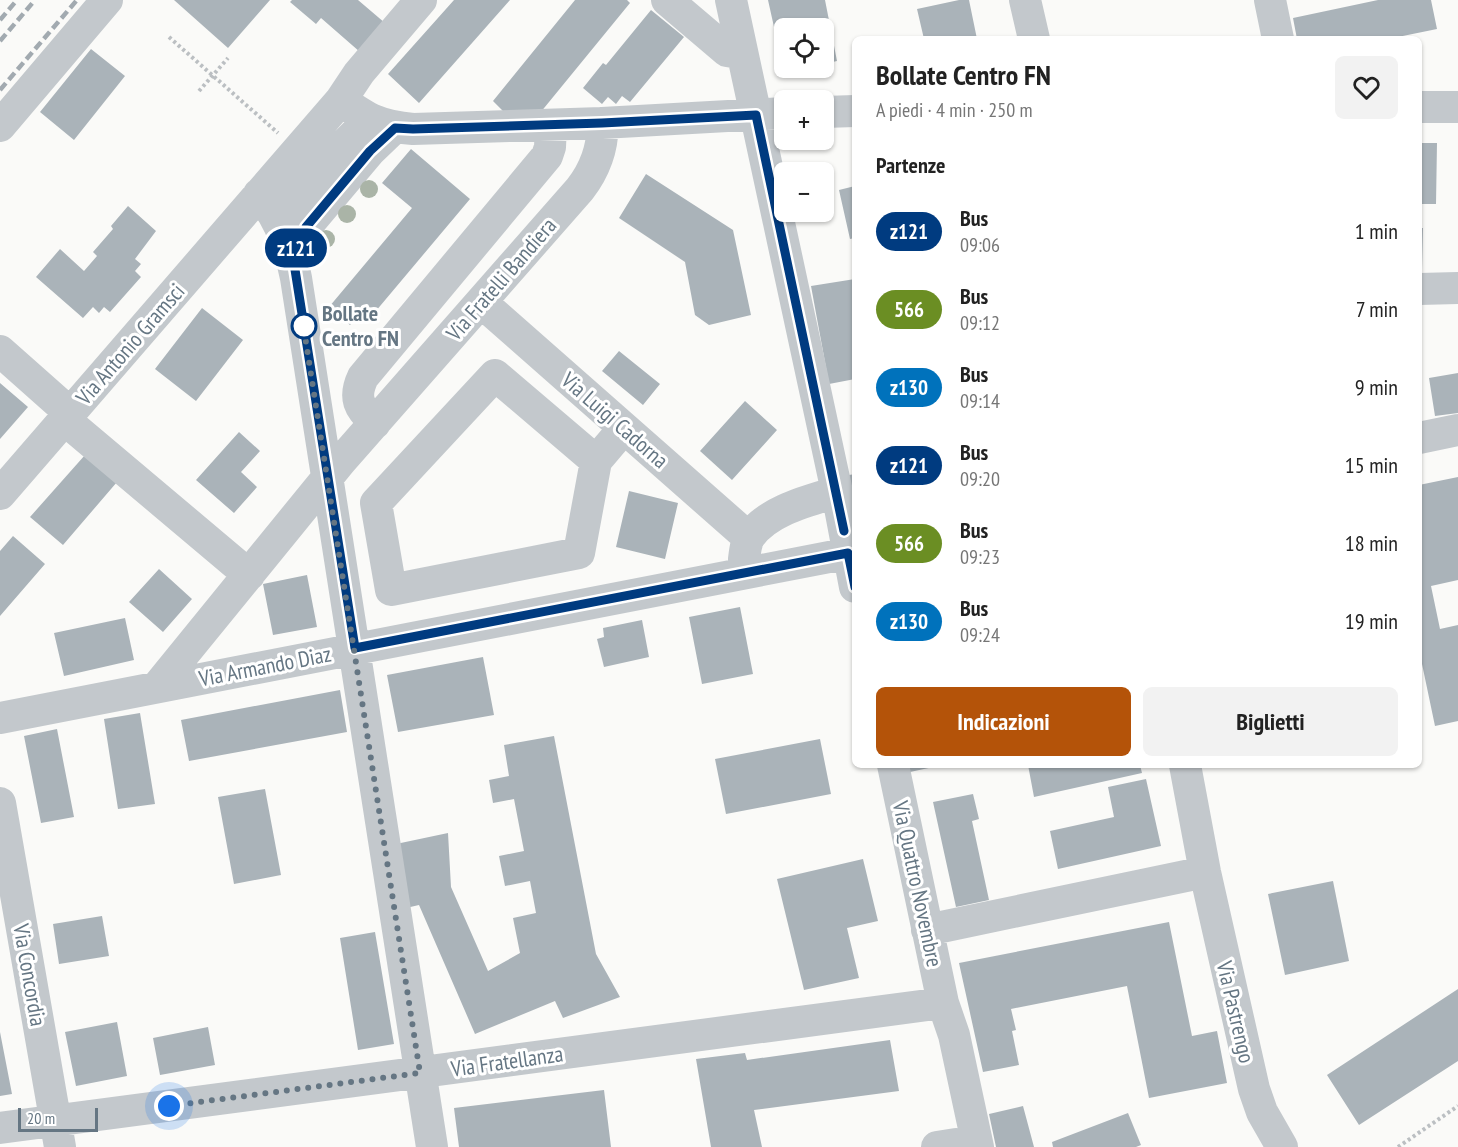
<!DOCTYPE html>
<html lang="it">
<meta charset="utf-8">
<style>
:root{--surface:#fff;--page:#f2f2f2;--text:#222;--muted:#767676;--accent:#b45309}
body{margin:0;font-family:"PT Sans Narrow",sans-serif;background:var(--page);color:var(--text);height:100vh;display:flex;flex-direction:column;font-size:22px;white-space:nowrap}
*{box-sizing:border-box;margin:0}
p{font-size:20px;color:var(--muted)}
.icon{flex:none;width:33px;height:33px;fill:none;stroke:currentColor;stroke-width:2;stroke-linecap:round;stroke-linejoin:round}
.map{position:relative;flex:1;overflow:hidden}
.sheet{position:absolute;left:852px;top:36px;width:570px;height:732px;display:flex;flex-direction:column;background:var(--surface);border-radius:9px;box-shadow:0 2px 4px #0004}
.sheet>*{flex:none}
.badge{padding:0 12px;border-radius:20px;font-size:21px;line-height:39px}
.fabs{position:absolute;left:774px;top:18px;display:grid;gap:12px}
.fabs a{display:grid;place-items:center;width:60px;height:60px;border-radius:9px;background:var(--surface);box-shadow:0 2px 4px #0004;font-size:30px}
.scale{position:absolute;left:18px;bottom:15px;width:80px;box-sizing:border-box;padding-left:6px;border:3px solid #657683;border-top:0;font-size:16px;line-height:21px;white-space:nowrap;color:#657683;-webkit-text-stroke:4px #fff;paint-order:stroke}
.you{position:absolute;width:30px;height:30px;margin:-15px;border:4px solid #fff;border-radius:50%;background:#1a73e8;box-shadow:0 0 0 9px #1a73e833}
.map>.badge{position:absolute;translate:-50% -50%;box-shadow:0 0 0 3px #fff}
h2{padding:0 24px;font-size:22px;line-height:54px}
.round{display:grid;place-items:center;flex:none;width:63px;height:63px;border-radius:9px;background:var(--page)}
.summary{display:flex;align-items:center;justify-content:space-between;height:102px;padding:0 24px}
h1{font-size:28px;font-weight:700;line-height:45px}
.primary-button{display:flex;gap:12px;margin-top:auto;padding:12px 24px}
.primary-button a{flex:1;height:69px;border-radius:9px;background:var(--accent);color:#fff;font-size:24px;font-weight:700;line-height:69px;text-align:center}
.primary-button a+a{background:var(--page);color:var(--text)}
ul{padding:0;list-style:none}
li{display:flex;align-items:center;gap:18px;height:78px;padding:0 24px}
li div{flex:1}
li b{display:block;font-size:22px}
li em{font-style:normal}
li .badge{min-width:66px;font-weight:700;text-align:center}
.map>svg:first-child{display:block}
</style>
<div class="map">
<svg width="1458" height="1147" viewBox="0 0 1458 1147">
<rect width="100%" height="100%" fill="#fafaf8"/>
<path fill="#aab3b9" d="M174,0h96l-42,48z
M292,0h66l27,23 -25,29 -39,-34 -5,6 -26,-22z
M454,0h56l-91,103 -31,-29z
M575,0h52l3,3 -90,110 -34,1 -13,-13z
M768,0h57l12,61 -13,3v-36h-40v40l18,1 -18,3z
M959,0h10l8,39h-53l-7,-30z
M1378,0h53l6,29 -49,10h-91l-4,-21z
M651,10l33,27 -54,65 -8,-6 -6,8 -8,-7 -6,7 -19,-16 20,-25 3,2z
M91,49l34,27 -51,64 -34,-28z
M1419,143h18l-1,61h-17z
M411,149l59,50 -100,119 -8,-7 -12,14 -21,-18 83,-99 -30,-25z
M646,174l87,56 18,85 -42,10 -14,-10 -10,-53 -66,-44z
M855,186v52l-5,1 -11,-49z
M128,206l28,25 -21,28 6,5 -6,7 6,6 -31,35 -6,-5 -5,6 -6,-6 -10,11 -47,-41 24,-28 24,22 13,-15 -4,-4 20,-23 -2,-3z
M1419,228h4l-1,42h-3z
M855,279v100l-26,5 -18,-98z
M202,308l41,32 -47,61 -41,-32z
M619,351l41,33 -17,21 -41,-34z
M1458,373v40l-23,3 -6,-38z
M0,383l28,24 -28,32z
M745,401l32,29 -45,50 -32,-29z
M239,432l21,19 -19,21 16,15 -23,26 -38,-33z
M85,455l32,27 -54,63 -33,-28z
M855,474v25h-1l-5,-24z
M1458,477v103l-27,6 9,43 18,-4v96l-23,5 -13,-62 -3,1v-180z
M629,491l49,12 -13,56 -49,-12z
M13,536l32,28 -45,52v-65z
M159,569l33,30 -29,33 -34,-30z
M307,575l10,52 -44,8 -10,-51z
M740,607l13,67 -51,10 -13,-67z
M125,618l9,42 -70,16 -10,-43z
M642,620l7,37 -45,10 -7,-28 7,-2 -1,-9z
M483,657l11,58 -96,17 -11,-57z
M340,690l7,42 -158,29 -8,-41z
M140,713l15,91 -37,5 -14,-90z
M57,729l17,88 -33,6 -17,-87z
M554,736l42,218 24,43 -57,21 -8,-17 -80,33 -56,-129 -13,3 -10,-64 52,-11 3,54 37,84 32,-18 -7,-35 23,-5 -6,-32 -25,5 -6,-30 25,-5 -10,-52 -21,4 -4,-23 20,-4 -5,-31z
M820,739l11,55 -105,20 -11,-55z
M909,765h29v1l-28,6z
M1028,765h112l2,8 -108,24z
M1146,779l15,67 -103,23 -8,-38 64,-14 -6,-30z
M265,789l16,86 -47,9 -16,-87z
M973,794l6,25 -7,2 17,79 -33,7 -23,-105z
M863,859l15,62 -31,7 12,50 -55,12 -27,-111z
M1333,881l16,80 -64,14 -17,-81z
M102,916l7,40 -50,8 -6,-40z
M1169,922l23,114 25,-5 10,52 -78,15 -22,-112 -116,23 5,21 -4,1 7,34 -36,7 -24,-109z
M375,932l19,112 -36,6 -18,-112z
M1458,989v72l-99,64 -32,-50z
M117,1022l10,54 -51,10 -11,-54z
M208,1027l7,38 -55,10 -7,-37z
M0,1032l12,62 -12,2z
M890,1040l9,51 -145,19 8,37h-51l-15,-88 49,-6 2,7z
M604,1090l7,57h-152l-5,-39z
M1023,1106l11,41h-38l-7,-33z
M1128,1113l13,32 -5,2h-83l-1,-5z"/>
<g fill="none" stroke-linecap="round" stroke-linejoin="round">
<path stroke="#bbbfc2" stroke-width="4" stroke-dasharray="3 3" stroke-linecap="butt" d="M169,37l109,96
M199,91l29,-33
M1398,1147l60,-41"/>
<path stroke="#c3c8cc" stroke-width="32" d="M667,0l60,51 6,1 9,-1
M731,0l106,492 18,95
M1025,0l9,39
M1270,0l8,39
M341,100l18,-27 62,-73
M1419,107h39
M824,112l31,-1
M0,126l107,-126
M259,194c21,25 31,53 37,84l136,869
M286,240c0,-13 -1,-24 6,-35l45,-53 32,-32
M293,257l13,-30 64,-76 25,-24
M1419,289l39,-1
M481,302l268,236
M0,351l70,62
M65,420l184,155
M375,423c-16,-15 -22,-25 -12,-46l184,-221 3,-9 1,-22
M1419,438l39,-8
M596,461l-101,-86 -119,128 15,87 188,-37 17,-92 28,-33
M0,494l341,-394c27,19 38,26 72,29l189,-6 182,-10
M744,559c1,-8 2,-17 6,-23 19,-26 58,-35 87,-44
M157,687l184,-226 239,-272c14,-18 24,-42 22,-66
M0,718l855,-166
M893,765l50,238 11,32 24,112
M1185,765l20,107 49,217 8,23 20,35
M0,803l60,344
M927,930l278,-58
M0,1128l943,-125
M937,1147l19,-3"/>
<path stroke="#a2aab0" stroke-width="4.5" stroke-dasharray="9 4.5" stroke-linecap="butt" d="M0,20l17,-20
M0,41l35,-41
M0,90l77,-90"/>
</g>
<g fill="#aab4a7">
<circle cx="369" cy="189" r="9"/>
<circle cx="347" cy="214" r="9"/>
<circle cx="326" cy="239" r="9"/>
</g>
<g fill="none" stroke-linecap="round" stroke-linejoin="round">
<g stroke="#fff" stroke-width="14">
<path id="line" d="M844,531l-88,-416 -154,8 -189,6 -18,-1 -25,23 -64,76 -13,30 62,391 493,-95 7,34"/>
</g>
<use href="#line" stroke="#003b80" stroke-width="9"/>
<path stroke="#657683" stroke-width="6" stroke-dasharray="0 10.8" d="M169,1106l251,-33 -117,-750 1,3"/>
</g>
<circle fill="#fff" stroke="#003b80" stroke-width="3" cx="304" cy="326" r="12"/>
<g text-anchor="middle" stroke-width="6" stroke-linejoin="round" paint-order="stroke">
<g font-size="22" fill="#657683" stroke="#fff">
<text transform="translate(501 279) rotate(-49)" y="8">Via Fratelli Bandiera</text>
<text transform="translate(130 344) rotate(-49)" y="8">Via Antonio Gramsci</text>
<text transform="translate(615 420) rotate(41)" y="8">Via Luigi Cadorna</text>
<text transform="translate(265 666) rotate(-11)" y="8">Via Armando Diaz</text>
<text transform="translate(918 884) rotate(78)" y="8">Via Quattro Novembre</text>
<text transform="translate(30 975) rotate(80)" y="8">Via Concordia</text>
<text transform="translate(1236 1012) rotate(77)" y="8">Via Pastrengo</text>
<text transform="translate(507 1061) rotate(-8)" y="8">Via Fratellanza</text>
</g>
<g font-size="22" font-weight="bold" fill="#657683" stroke="#fff" text-anchor="start">
<text x="322" y="321">Bollate<tspan x="322" dy="25">Centro FN</tspan></text>
</g>
</g>
</svg>
<div class="fabs">
<a><svg class="icon" aria-label="locate" viewBox="0 0 24 24"><circle cx="12" cy="12" r="6"/><path d="M12 2v4M12 18v4M2 12h4M18 12h4"/></svg></a>
<a>+</a>
<a>−</a>
</div>
<div class="scale">20 m</div>
<div class="you" style="left:169px;top:1106px"></div>
<b class="badge" style="left:296px;top:248px;background:#003b80;color:#fff">z121</b>
<section class="sheet">
<div class="summary"><div><h1>Bollate Centro FN</h1><p>A piedi · 4 min · 250 m</p></div><a class="round"><svg class="icon" aria-label="heart" viewBox="0 0 24 24"><path d="M12 20l-8-8c-3-5 5-10 8-4 3-6 11-1 8 4z"/></svg></a></div>
<h2>Partenze</h2>
<ul>
<li><span class="badge" style="background:#003b80;color:#fff">z121</span><div><b>Bus</b><p>09:06</p></div><em>1 min</em></li>
<li><span class="badge" style="background:#6b8e23;color:#fff">566</span><div><b>Bus</b><p>09:12</p></div><em>7 min</em></li>
<li><span class="badge" style="background:#0072bc;color:#fff">z130</span><div><b>Bus</b><p>09:14</p></div><em>9 min</em></li>
<li><span class="badge" style="background:#003b80;color:#fff">z121</span><div><b>Bus</b><p>09:20</p></div><em>15 min</em></li>
<li><span class="badge" style="background:#6b8e23;color:#fff">566</span><div><b>Bus</b><p>09:23</p></div><em>18 min</em></li>
<li><span class="badge" style="background:#0072bc;color:#fff">z130</span><div><b>Bus</b><p>09:24</p></div><em>19 min</em></li>
</ul>
<div class="primary-button"><a>Indicazioni</a><a>Biglietti</a></div>
</section>
</div>
